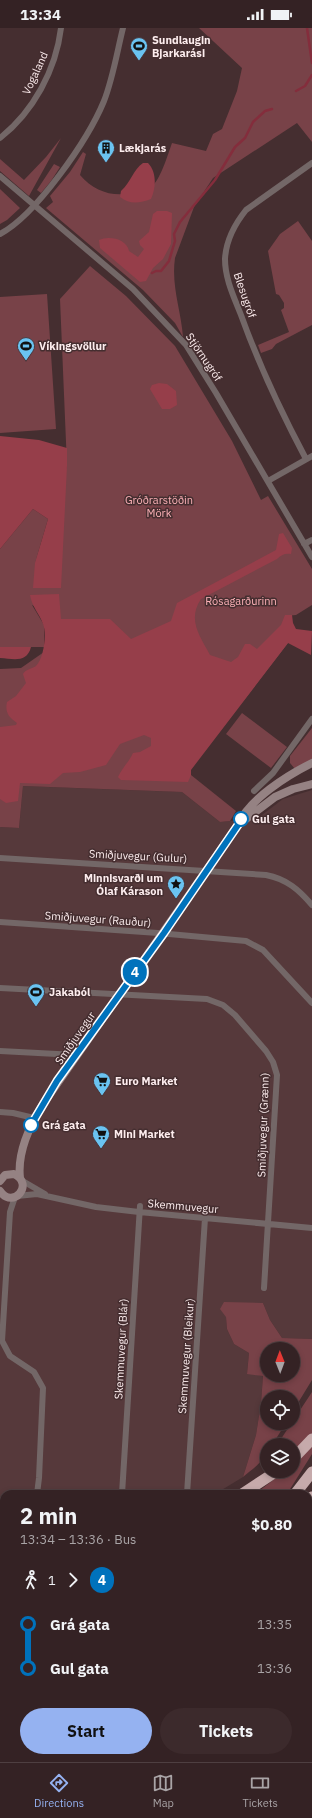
<!DOCTYPE html>
<meta charset="utf-8">
<style>
:root{--surface:#342224;--page:#3c2a2c;--text:#f1f3f6;--muted:#a9a4a6;--line:#4e3f41;--accent:#95b2f1}
body{margin:0;font-family:"IBM Plex Sans",sans-serif;background:var(--page);color:var(--text);height:100vh;display:flex;flex-direction:column;font-size:15px;white-space:nowrap}
*{box-sizing:border-box;margin:0}
p{font-size:13px;color:var(--muted)}
.icon{flex:none;width:22px;height:22px;fill:none;stroke:currentColor;stroke-width:2;stroke-linecap:round;stroke-linejoin:round}
.map{position:relative;flex:1;overflow:hidden}
.drawer{position:absolute;left:0px;top:1462px;width:312px;height:272px;display:flex;flex-direction:column;background:var(--surface);border-radius:12px 12px 0 0;box-shadow:0 2px 6px #0003,0 0 0 1px var(--line)}
.drawer>*{flex:none}
.badge{padding:0 8px;border-radius:13px;font-size:14px;line-height:26px}
.needle{width:26px;rotate:359deg}
.controls{position:absolute;left:260px;top:1314px;display:grid;gap:8px}
.controls a{display:grid;place-items:center;width:40px;height:40px;border-radius:50%;background:var(--surface);box-shadow:0 2px 6px #0003,0 0 0 1px var(--line);font-size:20px}
.map>.badge{position:absolute;translate:-50% -50%;box-shadow:0 0 0 2px #fff}
.legs{display:flex;align-items:center;gap:6px;height:44px;padding:0 20px;font-size:13px}
.legs p{margin-inline-start:auto}
.overview{display:flex;align-items:center;justify-content:space-between;height:68px;padding:0 20px}
h1{font-size:22px;font-weight:800;line-height:30px}
.action{display:flex;gap:8px;margin-top:auto;padding:8px 20px}
.action a{flex:1;height:46px;border-radius:24px;background:var(--accent);color:#111;font-size:16px;font-weight:800;line-height:46px;text-align:center}
.action a+a{background:var(--page);color:var(--text)}
ul{padding:0 20px;list-style:none}
li{display:flex;align-items:center;gap:14px;height:44px;font-size:15px}
li i{display:grid;place-items:center;width:6px;height:100%;margin:0 5px;background:currentColor}
li i::after{content:'';width:10px;height:10px;margin:-5px;border:3px solid;border-radius:50%;background:var(--surface)}
li p{margin-inline-start:auto}
li:first-child i{background:linear-gradient(#0000 50%,currentColor 0)}
li:last-child i{background:linear-gradient(currentColor 50%,#0000 0)}
.status{display:flex;justify-content:space-between;align-items:center;height:28px;padding:0 20px;background:var(--surface);direction:ltr}
.status svg{height:11px;fill:currentColor}
.menu{display:flex;justify-content:space-around;align-items:center;height:56px;border-top:1px solid var(--line);background:var(--surface);font-size:11px;color:var(--muted)}
.menu a{display:grid;justify-items:center;gap:2px}
.menu .on{color:var(--accent)}
.map>svg:first-child{display:block}
</style>
<div class="status"><b>13:34</b><svg viewBox="0 0 49 12"><path d="M0 12V9h3v3zM5 12V6h3v6zM10 12V3h3v9zM15 12V0h3v12zM26 1h20v11H26zM47 4h2v5h-2z"/></svg></div>
<div class="map">
<svg width="312" height="1734" viewBox="0 0 312 1734">
<rect width="100%" height="100%" fill="#452e30"/>
<path fill="#56393b" d="M23,758l159,6 38,30 38,-4 25,-19 29,-9v549l-30,-1 -12,-18 -7,-17h-30l-7,14 1,12 7,15 15,9 -2,20 16,3 -2,27 -5,32 -13,42 -28,17h-211v3l-4,-1v-669l19,1z
M0,1590l4,5v59l-4,2z"/>
<path fill="#784248" fill-rule="evenodd" d="M199,0h113v114l-15,-19 -84,55 -19,29 -19,51c-4,28 6,52 8,79l-8,-14 -32,-33 -97,-82 7,-6 -3,-6 20,-24 13,-20 3,2 -6,21c16,19 39,24 61,15 4,-2 9,-3 12,-5 8,-7 15,-31 19,-42l34,8 7,-17 9,-5 15,-38 5,-23z
M61,110l-32,58 -29,-25v-12l24,21 22,-23z
M54,136l6,3 -9,14 -10,12 -4,-3z
M0,161l20,19 -13,12 -7,4z
M298,193l14,20v84l-36,19 -4,5 -11,4 -3,-8 31,-13 -8,-22 3,-2v-5l-5,-8 -3,-1 -8,-43 12,-17z
M90,238l36,30 49,50 57,95 29,59 7,-4 44,73v36l-16,10 -11,1 3,27 -98,127 1,5 45,36 -6,10 -10,1 -38,-30 -159,-6 -4,42 -19,-1v-158l21,-1 23,-16 66,-33h-49l-29,-14 12,20v22h-44v-98l33,-40 15,10 -13,44 32,-97 -7,-167z
M47,266l9,135 -56,4v-136z
M242,685l45,34 -16,21 -45,-34z
M312,700v33l-17,8 -5,-6v-7z
M224,1274l39,1 7,17 12,18 30,1v41l-19,31v-14h-26v26h19l-14,22h-5c0,16 -13,22 -24,32l13,-42 5,-32 2,-27 -16,-2 2,-21 -15,-9 -7,-15 -1,-12 -6,-8zM267,1321h26v26h-26z
M312,1364v42l-19,18v-7h-16z
M312,1419v7l-25,40h-32l30,-23h8v-7z
M312,1524v73l-4,-3v-63z
M308,1636l4,1v46l-4,2z"/>
<path fill="#963e4a" d="M143,135h5c9,9 8,25 3,36 -11,4 -21,6 -31,-2l1,-6c10,-9 12,-21 22,-28z
M157,183h10l5,2 -1,31 -8,15 -10,9 -7,13 -6,1 -40,-34 -1,-8c10,-5 28,-1 30,11l9,6 6,-8 -4,-4 -1,-4 10,-9 4,-18z
M159,355l8,1 9,7 1,14 -7,4h-8l-12,-20 2,-4z
M0,408l39,4 28,8v18l-6,122h-28l2,-25 13,-44 -15,-10 -33,40z
M283,505l9,15 -1,6c-6,-1 -10,1 -14,5l-76,40c-14,21 -1,37 9,56l21,7 7,-5 7,-13h5l7,5 24,-24 4,-10h7l1,8 3,6 16,2 -1,24 -23,-12 -97,127v5l-3,7 -67,-2 -3,-3c4,-9 11,-15 15,-24l7,-1 11,-6v-8l-7,-3 -24,9 -14,21 -26,7 -17,1 -13,11 -30,-1 -2,18 -12,2 -6,-4v-72l16,-2 1,-2c-9,-6 -12,-11 -10,-21l9,-6 10,-13 -3,-9c3,-5 9,-5 13,-8 8,-8 11,-33 7,-42 -4,-11 -11,-17 -13,-29l29,-1 2,25h49l21,20 40,-18 6,-18 99,-53 3,-16z
M0,619h31c-4,16 -17,12 -31,11z"/>
<g fill="none" stroke-linecap="round" stroke-linejoin="round">
<path stroke="#842d3c" stroke-width="2.5" d="M307,0l5,35
M296,63l9,-5 7,-11
M152,245l4,-2h5l8,-10 6,-20 -1,-7 6,-12 35,-42 20,-33 10,-9 8,-16 12,-11 7,-2"/>
<path stroke="#614b4c" stroke-width="6" stroke-dasharray="6 3" stroke-linecap="butt" d="M308,1625l4,-6"/>
<path stroke="#736767" stroke-width="6" d="M0,110c33,-26 56,-68 61,-110
M0,148l133,113 53,56 30,48 96,164
M0,206c36,-19 88,-94 104,-133 9,-23 13,-49 19,-73
M306,431c-25,-47 -47,-94 -65,-144 -7,-18 -16,-36 -16,-56 1,-19 9,-34 21,-49l66,-47
M268,453l44,-25
M304,516l8,-4
M254,763l19,-18 39,-54
M0,830l266,17c21,4 33,15 46,30
M0,894l158,11 88,8 17,9 49,53
M0,960l207,11 16,6 12,10 31,36 7,11 4,13 -13,213
M0,1023l76,4
M0,1084l13,1 21,5
M21,1152l24,14
M17,1168l20,-2 59,13 43,5 173,16
M15,1169l-5,15 -8,129 8,15 24,16 9,16 -4,90 -2,16
M122,1466l18,-288
M187,1466l18,-276
M304,1730l2,4
M107,1734l10,-4"/>
<path stroke="#958283" stroke-width="8" d="M238,797l37,-28 18,-8 19,-5
M20,1150c-3,-26 10,-53 23,-74l195,-279c11,-26 50,-50 74,-62
M0,1153l5,-6 9,-1c21,10 -1,36 -14,17
M0,1516l4,-6
M0,1540l4,-7"/>
<path stroke="#af9798" stroke-width="9" d="M0,1505l4,2
M0,1528l4,2
M0,1551l4,-2
M308,1610l4,1
M308,1631l4,1"/>
<path stroke="#c6aaab" stroke-width="11" d="M293,1431l19,-20
M242,1466l35,-23
M295,1466l17,-22
M308,1475l4,-6
M308,1521l4,-6
M308,1602l4,3
M0,1672l4,-2
M0,1699l4,-2
M0,1724l4,-2
M27,1734l11,-4"/>
</g>
<g fill="none" stroke-linecap="round" stroke-linejoin="round">
<g stroke="#fff" stroke-width="9">
<path id="line-1" d="M31,1097l26,-44 107,-148 74,-108 3,-6"/>
</g>
<use href="#line-1" stroke="#0072bc" stroke-width="6"/>
</g>
<defs>
<g id="stadium-pin" transform="scale(0.9)"><path d="M0 17L-7.5 6A9.5 9.5 0 1 1 7.5 6Z" fill="#6ac3f1" stroke="#452e30"/><path d="M0-5a6.5 5 0 1 0 0 10a6.5 5 0 1 0 0-10ZM-3.5-1.8h7v3.6h-7Z" fill="#111"/></g>
<g id="building-pin" transform="scale(0.9)"><path d="M0 17L-7.5 6A9.5 9.5 0 1 1 7.5 6Z" fill="#6ac3f1" stroke="#452e30"/><path d="M-4-6H4V6H1V3H-1V6H-4ZM-2.5-4.3h1.7v1.8h-1.7ZM.8-4.3h1.7v1.8H.8ZM-2.5-1h1.7V.8h-1.7ZM.8-1h1.7V.8H.8Z" fill="#111"/></g>
<g id="sight-pin" transform="scale(0.9)"><path d="M0 17L-7.5 6A9.5 9.5 0 1 1 7.5 6Z" fill="#6ac3f1" stroke="#452e30"/><path d="M0-6L1.8-2.2L6-1.7L2.9 1.2L3.7 5.4L0 3.3L-3.7 5.4L-2.9 1.2L-6-1.7L-1.8-2.2Z" fill="#111"/></g>
<g id="supermarket-pin" transform="scale(0.9)"><path d="M0 17L-7.5 6A9.5 9.5 0 1 1 7.5 6Z" fill="#6ac3f1" stroke="#452e30"/><path d="M-6-5.5h2.5l.6 2H6L4.5 2H-2.5L-4.4-4H-6ZM-1.5 3.2a1.3 1.3 0 1 0 .1 0ZM3 3.2a1.3 1.3 0 1 0 .1 0Z" fill="#111"/></g>
</defs>
<g fill-rule="evenodd">
<use href="#stadium-pin" x="139" y="18"/>
<use href="#building-pin" x="106" y="120"/>
<use href="#stadium-pin" x="26" y="318"/>
<use href="#sight-pin" x="176" y="856"/>
<use href="#stadium-pin" x="36" y="964"/>
<use href="#supermarket-pin" x="102" y="1053"/>
<use href="#supermarket-pin" x="101" y="1106"/>
</g>
<g fill="#fff" stroke="#0072bc" stroke-width="2">
<circle cx="241" cy="791" r="7"/>
<circle cx="31" cy="1097" r="7"/>
</g>
<g text-anchor="middle" stroke-width="3" stroke-linejoin="round" paint-order="stroke">
<g font-size="11" font-weight="bold" fill="#fdedee" stroke="#452e30" text-anchor="start">
<text x="152" y="16">Sundlaugin<tspan x="152" dy="13">Bjarkarási</tspan></text>
<text x="119" y="124">Lækjarás</text>
<text x="39" y="322">Víkingsvöllur</text>
<text x="163" y="854" text-anchor="end">Minnisvarði um<tspan x="163" dy="13">Ólaf Kárason</tspan></text>
<text x="49" y="968">Jakaból</text>
<text x="115" y="1057">Euro Market</text>
<text x="114" y="1110">Mini Market</text>
</g>
<g font-size="11" fill="#fdedee" stroke="#452e30">
<text transform="translate(35 45) rotate(-65)" y="4">Vogaland</text>
<text transform="translate(245 267) rotate(71)" y="4">Blesugróf</text>
<text transform="translate(204 329) rotate(56)" y="4">Stjörnugróf</text>
<text transform="translate(138 828) rotate(3)" y="4">Smiðjuvegur (Gulur)</text>
<text transform="translate(98 891) rotate(4)" y="4">Smiðjuvegur (Rauður)</text>
<text transform="translate(75 1010) rotate(-55)" y="4">Smiðjuvegur</text>
<text transform="translate(263 1097) rotate(-88)" y="4">Smiðjuvegur (Grænn)</text>
<text transform="translate(183 1178) rotate(5)" y="4">Skemmuvegur</text>
<text transform="translate(121 1321) rotate(-87)" y="4">Skemmuvegur (Blár)</text>
<text transform="translate(186 1328) rotate(-86)" y="4">Skemmuvegur (Bleikur)</text>
</g>
<g font-size="11" fill="#fdb1b7" stroke="#452e30">
<text x="159" y="476">Gróðrarstöðin<tspan x="159" dy="13">Mörk</tspan></text>
<text x="241" y="577">Rósagarðurinn</text>
</g>
<g font-size="11" font-weight="bold" fill="#fdedee" stroke="#452e30" text-anchor="start">
<text x="252" y="795">Gul gata</text>
<text x="42" y="1101">Grá gata</text>
</g>
</g>
</svg>
<div class="controls">
<a><svg class="needle" viewBox="-14 -14 28 28"><path d="M0-13l5 13h-10z" fill="#e53935"/><path d="M0 13l5-13h-10z" fill="#a9a4a6"/></svg></a>
<a><svg class="icon" aria-label="locate" viewBox="0 0 24 24"><circle cx="12" cy="12" r="6"/><path d="M12 2v4M12 18v4M2 12h4M18 12h4"/></svg></a>
<a><svg class="icon" aria-label="layers" viewBox="0 0 24 24"><path d="M12 4l9 5-9 5-9-5zM3 14l9 5 9-5"/></svg></a>
</div>
<b class="badge" style="left:135px;top:944px;background:#0072bc;color:#fff">4</b>
<section class="drawer">
<div class="overview"><div><h1>2 min</h1><p>13:34 – 13:36 · Bus</p></div><b>$0.80</b></div>
<div class="legs"><svg class="icon" aria-label="walk" viewBox="0 0 24 24"><circle cx="13" cy="4" r="2"/><path d="M13 8l-2 6 4 7M11 14l-3 7M7 12l3-4h3l4 4"/></svg>1<svg class="icon" aria-label="forward" viewBox="0 0 24 24"><path d="M9 5l7 7-7 7"/></svg><b class="badge" style="background:#0072bc;color:#fff">4</b></div>
<ul>
<li><i style="color:#0072bc"></i><b>Grá gata</b><p>13:35</p></li>
<li><i style="color:#0072bc"></i><b>Gul gata</b><p>13:36</p></li>
</ul>
<div class="action"><a>Start</a><a>Tickets</a></div>
</section>
</div>
<nav class="menu">
<a class="on"><svg class="icon" aria-label="directions" viewBox="0 0 24 24"><path d="M12 3l9 9-9 9-9-9zM9 14v-3h6M13 9l2 2-2 2"/></svg>Directions</a>
<a><svg class="icon" aria-label="map" viewBox="0 0 24 24"><path d="M3 6l6-2 6 2 6-2v14l-6 2-6-2-6 2zM9 4v14M15 6v14"/></svg>Map</a>
<a><svg class="icon" aria-label="tickets" viewBox="0 0 24 24"><path d="M3 7h18v10H3zM15 7v10"/></svg>Tickets</a>
</nav>
